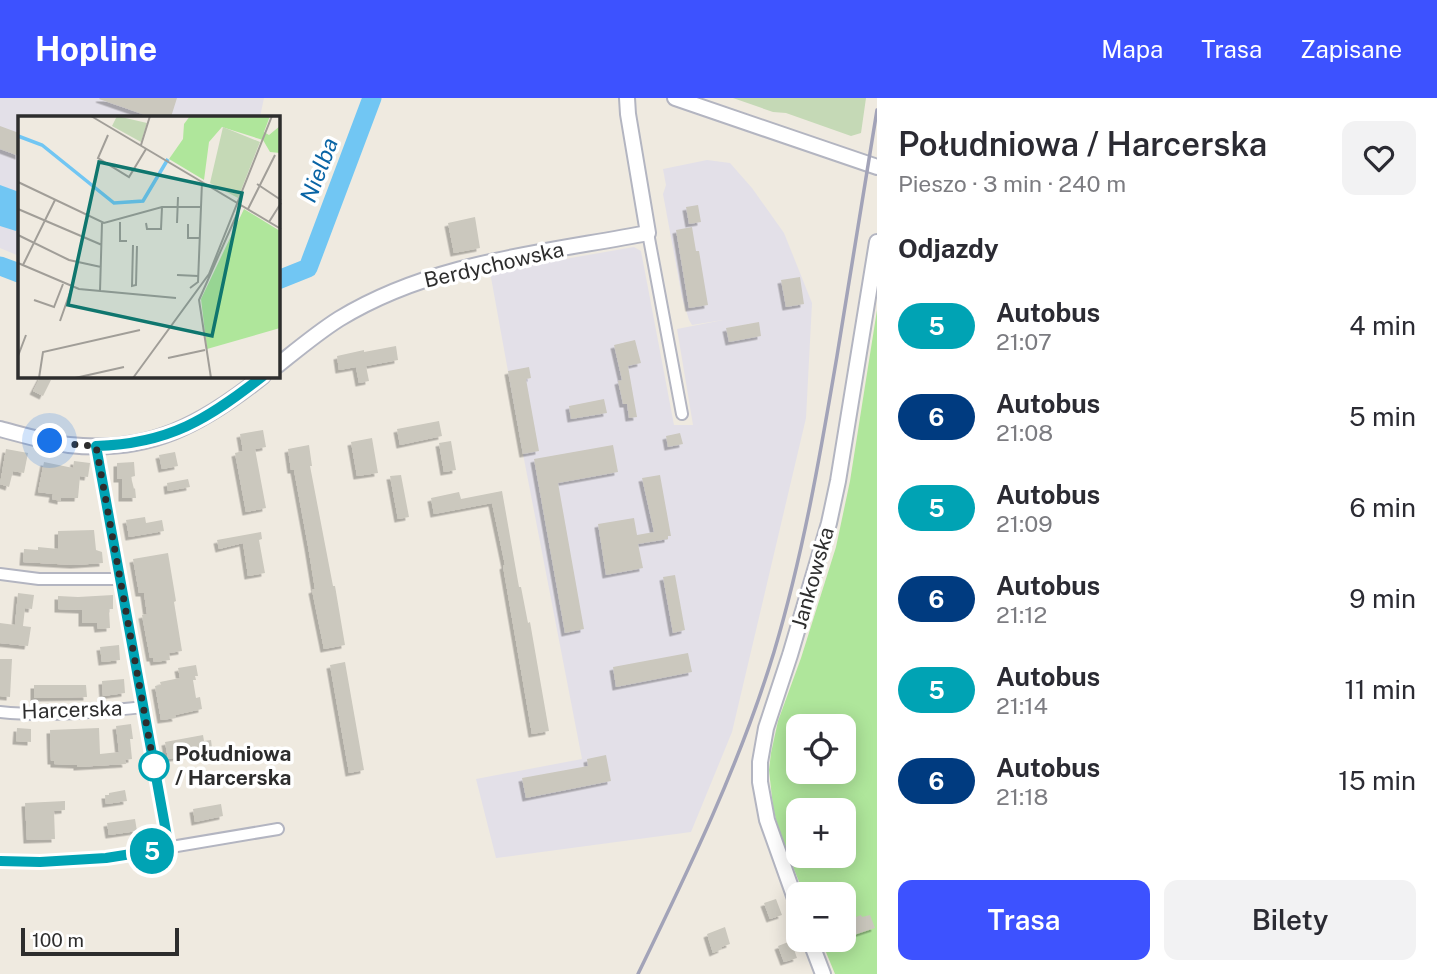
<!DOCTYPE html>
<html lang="pl">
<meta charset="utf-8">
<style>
:root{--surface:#fff;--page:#f2f2f3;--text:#2b2b33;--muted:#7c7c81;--accent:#3d52ff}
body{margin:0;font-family:"Public Sans",sans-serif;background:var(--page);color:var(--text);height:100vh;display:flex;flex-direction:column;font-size:26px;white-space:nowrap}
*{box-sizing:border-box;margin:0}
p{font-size:23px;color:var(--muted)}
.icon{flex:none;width:38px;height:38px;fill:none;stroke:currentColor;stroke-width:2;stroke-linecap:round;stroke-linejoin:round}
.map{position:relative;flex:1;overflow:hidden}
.details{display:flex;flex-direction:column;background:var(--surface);width:560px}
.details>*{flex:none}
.badge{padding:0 14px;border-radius:23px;font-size:24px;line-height:46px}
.buttons{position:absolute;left:786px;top:616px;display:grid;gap:14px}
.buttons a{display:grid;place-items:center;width:70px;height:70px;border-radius:14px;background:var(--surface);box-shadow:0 4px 18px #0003;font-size:35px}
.scale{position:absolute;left:21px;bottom:18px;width:158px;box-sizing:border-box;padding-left:7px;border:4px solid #2d2d2d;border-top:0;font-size:19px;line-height:24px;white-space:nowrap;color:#2d2d2d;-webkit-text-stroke:5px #fff;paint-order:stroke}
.you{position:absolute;width:35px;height:35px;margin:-18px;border:5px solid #fff;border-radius:50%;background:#1a73e8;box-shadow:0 0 0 10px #1a73e833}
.map>.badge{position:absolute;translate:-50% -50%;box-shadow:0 0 0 4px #fff}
h2{padding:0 21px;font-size:26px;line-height:63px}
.round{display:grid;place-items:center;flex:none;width:74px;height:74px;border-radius:14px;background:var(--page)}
.summary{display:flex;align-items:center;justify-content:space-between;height:119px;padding:0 21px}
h1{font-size:33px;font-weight:600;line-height:52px}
.cta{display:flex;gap:14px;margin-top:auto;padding:14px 21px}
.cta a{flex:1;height:80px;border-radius:14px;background:var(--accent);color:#fff;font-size:28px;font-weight:600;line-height:80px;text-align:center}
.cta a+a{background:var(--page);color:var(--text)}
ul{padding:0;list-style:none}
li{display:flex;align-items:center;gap:21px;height:91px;padding:0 21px}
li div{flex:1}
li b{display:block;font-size:26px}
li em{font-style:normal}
li .badge{min-width:77px;font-weight:700;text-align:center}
header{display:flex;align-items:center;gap:42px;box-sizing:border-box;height:98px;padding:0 35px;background:var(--accent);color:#fff}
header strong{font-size:33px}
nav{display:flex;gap:38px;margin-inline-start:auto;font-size:24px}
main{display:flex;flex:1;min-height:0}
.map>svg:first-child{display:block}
</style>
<header>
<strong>Hopline</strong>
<nav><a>Mapa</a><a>Trasa</a><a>Zapisane</a></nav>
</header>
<main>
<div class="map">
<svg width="877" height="876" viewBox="0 0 877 876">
<defs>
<filter id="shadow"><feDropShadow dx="-3.5" dy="3.5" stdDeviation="0" flood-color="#0004"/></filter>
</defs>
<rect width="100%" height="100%" fill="#efeae0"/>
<path fill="#e3e0e8" d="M0,0h264l-4,19h-241v139l-19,-8z
M707,62l23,3 22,25 32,45 28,70 -6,115 -74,314 -41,100 -195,26 -20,-79 106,-20 -59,-305 -33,-182 144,-25 7,4 33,174h19l-16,-96 46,-9 -31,5 -3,-5 -7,-23 -19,-103 3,-9 -3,-16z"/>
<path fill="#afe69b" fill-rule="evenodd" d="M877,212v664h-42l-14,-34h23v-46h-40l-25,-62 -6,-25 -4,-37 2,-17 7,-32 23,-63 35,-111 14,-66zM798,628h46v46h-46zM798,712h46v46h-46z"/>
<path fill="#c5d9b6" d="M733,0h133l-5,35 -10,3 -65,-23 -13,-1z"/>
<path fill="#71c6f3" d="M0,87l19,7v33l-3,6 -16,-5z"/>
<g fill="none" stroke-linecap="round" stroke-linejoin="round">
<path stroke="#71c6f3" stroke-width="19" d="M0,168l19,7
M278,182l30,-12 64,-170"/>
</g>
<path fill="#cbc8be" filter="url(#shadow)" d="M100,0h77l-6,19h-20l-52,-18z
M0,28l19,7v23l-19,-7z
M698,107l3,17 -12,2 -3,-17z
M475,119l5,31 -26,5 -6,-30z
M692,129l4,24h3l9,54 -19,3 -13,-78z
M800,179l4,27 -18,3 -5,-27z
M759,224l2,14 -32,6 -3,-14z
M635,242l6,23 -13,3 9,51 -8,1 -2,-14h-4l-5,-23 4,-1 -8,-35z
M396,248l2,14 -32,6 3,15 -10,2 -3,-16 -17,3 -2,-14 27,-6v2z
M529,269l2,11 -5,1 13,72 -16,3 -15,-83z
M41,278l10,4 -8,16 -10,-5z
M604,301l3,14 -36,6 -2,-13z
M439,323l3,15 -42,9 -3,-16z
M263,332l3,17 -11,2 11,59 -20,4 -11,-59 8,-2 -3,-17z
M680,335l3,11 -15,3 -2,-11z
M372,340l6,35 -21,3 -6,-34z
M451,343l5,29 -12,2 -5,-29z
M309,347l3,21h-2l23,120h2l10,59 -21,4 -12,-59 3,-1 -7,-43 -14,-76h-3l-3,-21z
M613,347l5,27 -60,11 26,146 -19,4 -31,-174z
M6,351l22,4 -4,20 -11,-2 -4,16 -9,-3z
M175,354l3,14 -16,3 -3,-14z
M74,363l16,2 -2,14 -8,-1 -2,22h-17v3l-9,-2 1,-5 -15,-2 6,-30 29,6z
M134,364l1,14 -4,1 3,12 1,-1 1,10h-14v-19h-5v-16z
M401,377l8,42 -11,2 -8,-43z
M660,377l11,61h-3v3l-30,5 5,24 -37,7 -8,-51 36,-6 3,17 17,-3 -12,-54z
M188,381l2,8 -22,4 -1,-8z
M502,393l17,96h2l7,36 2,-1 19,109 -17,3 -29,-168 2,-1 -13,-62 -58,11 -3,-16 28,-6 2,7z
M145,419l1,6 16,-3 2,11 -35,6 -3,-17z
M94,432l2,20 6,2 1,11 -29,2 -51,-3 1,-13 14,1v-3l20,2v-18z
M261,434l1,7 -3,1 6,33 -17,3 -5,-33 -24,6 -2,-9z
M168,455l8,48 -2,1 8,49 -13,2 1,7 -16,2 -1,-4h-3l-8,-43 5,-1 -3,-21h-5l-6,-34z
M675,477l10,55 -12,3 -10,-56z
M18,495l16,2 -2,14 -7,-1 -2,18 8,1 -3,19 -28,-3v-20l15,2z
M113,497v14h-4l1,19 -12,1 -1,-6h-15v-13l-24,-1v-13l20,1z
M119,547l1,15 -18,2 -2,-15z
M688,555l4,19 -76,15 -3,-20z
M0,561h12l-2,38 -10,-1z
M345,564l19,108 -15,3 -19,-108z
M196,567l2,11h-3l1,4h-3l3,18 4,-1 2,12 -27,6 1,3 -15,2 -6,-34 6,-1 -1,-3 20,-4 -2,-10z
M124,581l1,14 -22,3 -1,-15z
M34,587h52l1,12 -53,1z
M131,626l2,15h-3l2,20 -7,1 1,4 -49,3v-2l-23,-1v-3h-3l-1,-31 49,-2 1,26 19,-2 -3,-26z
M17,630l14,1v13l-15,-1z
M203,637l1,6 7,-1 1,8 -29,6 1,2 -16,3 -3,-17z
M606,657l5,26 -85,17 -4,-20 66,-12 -1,-7z
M125,692l2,11 -21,3 -1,-9h4v-2z
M65,703v9l-11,1 1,28 -28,1 -2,-37z
M221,706l2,12 -28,6 -2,-13z
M135,721l2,12 -28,4 -2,-12z
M776,801l6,16 -12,4 -6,-16z
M861,817l1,2 8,-2 5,13 -21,7 1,3 -11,4v-20z
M725,829l5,17 -9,3 1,2 -9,4 -6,-19z
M791,843l6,17 -13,4 -6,-16z"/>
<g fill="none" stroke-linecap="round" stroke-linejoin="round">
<g stroke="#b3b5c1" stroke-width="14">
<path id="street" d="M648,135l34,181
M96,348l73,402
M0,476l39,5h81
M0,614c48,5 95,0 143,-5
M0,763l41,1 65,-4 172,-29"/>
</g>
<g stroke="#b3b5c1" stroke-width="18">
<path id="secondary" d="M675,0l202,69
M278,267c20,-16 39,-32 61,-46 93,-57 204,-66 309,-86l-20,-119 -1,-16
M0,331c23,6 46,13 69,16 80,9 134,-21 194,-69
M798,809l-31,-87 -7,-38v-20l6,-34 24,-73 39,-132 9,-42 39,-239
M810,842l13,34"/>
</g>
<use href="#street" stroke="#fff" stroke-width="10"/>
<use href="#secondary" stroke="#fff" stroke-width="14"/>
<path stroke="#a2a3b8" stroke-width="3.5" d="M638,876c51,-105 102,-210 136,-322 29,-97 46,-196 63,-296 13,-82 27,-164 40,-246"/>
</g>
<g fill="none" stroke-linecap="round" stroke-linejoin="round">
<g stroke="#fff" stroke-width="16">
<path id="line" d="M0,763l40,1 66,-4 63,-10 -73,-402c73,-2 112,-27 167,-70"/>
</g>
<use href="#line" stroke="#00a3b4" stroke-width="10"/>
<path stroke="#2d2d2d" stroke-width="7" stroke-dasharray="0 12.6" d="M50,343l16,3 30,2 58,320"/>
</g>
<circle fill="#fff" stroke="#00a3b4" stroke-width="3.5" cx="154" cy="668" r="14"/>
<g text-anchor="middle" stroke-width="7" stroke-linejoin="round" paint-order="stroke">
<g font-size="21" fill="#2d2d2d" stroke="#fff">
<text transform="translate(494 167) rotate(-13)" y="7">Berdychowska</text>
<text transform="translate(813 480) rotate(-74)" y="7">Jankowska</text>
<text transform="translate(72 612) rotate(-2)" y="7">Harcerska</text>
</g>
<g font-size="21" font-weight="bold" fill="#2d2d2d" stroke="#fff" text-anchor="start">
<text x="175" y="663">Południowa<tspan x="175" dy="24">/ Harcerska</tspan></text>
</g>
<g font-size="23" font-style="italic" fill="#0964a5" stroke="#fff">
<text transform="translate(319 72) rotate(-69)" y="8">Nielba</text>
</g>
</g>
<g transform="translate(18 18)">
<rect width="262" height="262" fill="#efeae0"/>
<path d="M172,0h80l-6,16 5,3 11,-9v27l-10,-1 -7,-12 -41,-13 -13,15 -5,38 -35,-21 14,-20 1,-15zM226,93l36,22v97l-73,21 -6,-50z" fill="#afe69b"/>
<path d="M99,0l30,7 -6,19 -29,-16zM205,11l37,15 -22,56 -28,-15z" fill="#c5d9b6"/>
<path fill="none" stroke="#71c6f3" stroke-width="3.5" d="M0,20l24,9 72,58 29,-2 25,-42"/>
<path fill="none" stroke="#a19e98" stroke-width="2" d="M73,0l190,113M90,19l-10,23 31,19 17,-28M123,29l9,-29M0,66l86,41 58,-16h38M239,68l24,16M0,93l84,36M230,93l27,-54M102,106v19h7M251,106l12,-19M128,107l1,6h14l1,-22M159,107l1,-26M170,108v14h11M0,119l51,25 32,7M115,129l-1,41 4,-1 1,-39M0,147l61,26 97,9M5,149l32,-65M159,159l21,1M172,172l8,-6 4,-100M82,175l2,-68M16,184l20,7 9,-23M42,205l12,-34M0,240l8,-21M150,242l37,-8M21,262l4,-26 97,-22M57,262l49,-11M115,262l76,-104 63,-158M193,262l-12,-78 42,-95"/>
<path fill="#0f766e" fill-opacity="0.15" stroke="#0f766e" stroke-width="3.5" d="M81,46l143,31 -30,143 -144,-31z"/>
<rect width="262" height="262" fill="none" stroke="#2d2d2d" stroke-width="3.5"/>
</g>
</svg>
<div class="buttons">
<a><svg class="icon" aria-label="locate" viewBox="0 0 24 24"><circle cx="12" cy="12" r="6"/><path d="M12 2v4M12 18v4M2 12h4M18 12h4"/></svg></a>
<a>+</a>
<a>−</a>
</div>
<div class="scale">100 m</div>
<div class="you" style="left:50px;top:343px"></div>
<b class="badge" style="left:152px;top:753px;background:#00a3b4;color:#fff">5</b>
</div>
<section class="details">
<div class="summary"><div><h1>Południowa / Harcerska</h1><p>Pieszo · 3 min · 240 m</p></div><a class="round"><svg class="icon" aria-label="heart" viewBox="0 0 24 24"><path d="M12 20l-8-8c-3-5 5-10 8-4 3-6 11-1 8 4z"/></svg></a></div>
<h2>Odjazdy</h2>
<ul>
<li><span class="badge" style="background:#00a3b4;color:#fff">5</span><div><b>Autobus</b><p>21:07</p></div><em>4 min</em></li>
<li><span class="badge" style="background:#003b80;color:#fff">6</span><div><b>Autobus</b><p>21:08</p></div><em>5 min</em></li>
<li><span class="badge" style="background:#00a3b4;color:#fff">5</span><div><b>Autobus</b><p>21:09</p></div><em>6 min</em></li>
<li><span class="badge" style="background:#003b80;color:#fff">6</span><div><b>Autobus</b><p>21:12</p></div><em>9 min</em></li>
<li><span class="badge" style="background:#00a3b4;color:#fff">5</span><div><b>Autobus</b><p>21:14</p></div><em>11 min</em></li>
<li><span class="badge" style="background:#003b80;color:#fff">6</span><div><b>Autobus</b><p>21:18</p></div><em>15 min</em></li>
</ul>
<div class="cta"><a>Trasa</a><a>Bilety</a></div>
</section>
</main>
